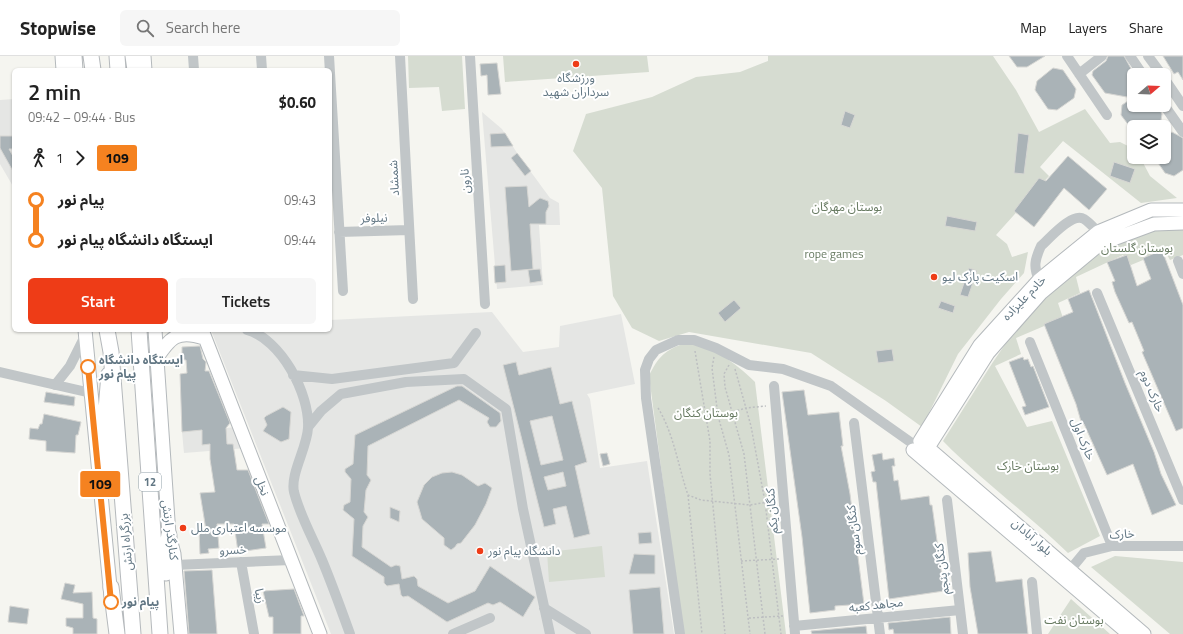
<!DOCTYPE html>
<meta charset="utf-8">
<style>
:root{--surface:#fff;--page:#f6f6f6;--text:#222;--muted:#767676;--line:#e0e0e0;--accent:#ee3c17}
body{margin:0;font-family:"Titillium Web","Noto Sans Arabic",sans-serif;background:var(--page);color:var(--text);height:100vh;display:flex;flex-direction:column;font-size:15px;white-space:nowrap}
*{box-sizing:border-box;margin:0}
p{font-size:13px;color:var(--muted)}
.icon{flex:none;width:22px;height:22px;fill:none;stroke:currentColor;stroke-width:2;stroke-linecap:round;stroke-linejoin:round}
.map{position:relative;flex:1;overflow:hidden}
.details{position:absolute;left:12px;top:12px;width:320px;height:264px;display:flex;flex-direction:column;background:var(--surface);border-radius:6px;box-shadow:0 1px 3px #0004}
.details>*{flex:none}
.badge{padding:0 8px;border-radius:3px;font-size:14px;line-height:26px}
.needle{width:26px;rotate:71deg}
.fabs{position:absolute;left:1127px;top:12px;display:grid;gap:8px}
.fabs a{display:grid;place-items:center;width:44px;height:44px;border-radius:6px;background:var(--surface);box-shadow:0 1px 3px #0004;font-size:20px}
.map>.badge{position:absolute;translate:-50% -50%;box-shadow:0 0 0 2px #fff}
.legs{display:flex;align-items:center;gap:6px;height:44px;padding:0 16px;font-size:13px}
.legs p{margin-inline-start:auto}
.summary{display:flex;align-items:center;justify-content:space-between;height:68px;padding:0 16px}
h1{font-size:22px;font-weight:600;line-height:30px}
.button{display:flex;gap:8px;margin-top:auto;padding:8px 16px}
.button a{flex:1;height:46px;border-radius:6px;background:var(--accent);color:#fff;font-size:16px;font-weight:600;line-height:46px;text-align:center}
.button a+a{background:var(--page);color:var(--text)}
ul{padding:0 16px;list-style:none}
li{display:flex;align-items:center;gap:14px;height:40px;font-size:15px}
li i{display:grid;place-items:center;width:6px;height:100%;margin:0 5px;background:currentColor}
li i::after{content:'';width:10px;height:10px;margin:-5px;border:3px solid;border-radius:50%;background:var(--surface)}
li p{margin-inline-start:auto}
li:first-child i{background:linear-gradient(#0000 50%,currentColor 0)}
li:last-child i{background:linear-gradient(currentColor 50%,#0000 0)}
header{display:flex;align-items:center;gap:24px;box-sizing:border-box;height:56px;padding:0 20px;background:var(--surface);border-bottom:1px solid var(--line)}
header strong{font-size:19px}
nav{display:flex;gap:22px;margin-inline-start:auto;font-size:14px}
.search{width:280px;height:36px;background:var(--page);display:flex;align-items:center;gap:10px;box-sizing:border-box;padding:0 14px;border-radius:6px;color:var(--muted);font-size:15px}
.map>svg:first-child{display:block}
</style>
<header>
<strong>Stopwise</strong>
<div class="search"><svg class="icon" aria-label="search" viewBox="0 0 24 24"><circle cx="10" cy="10" r="6"/><path d="M15 15l6 6"/></svg>Search here</div>
<nav><a>Map</a><a>Layers</a><a>Share</a></nav>
</header>
<div class="map">
<svg width="1183" height="578" viewBox="0 0 1183 578">
<rect width="100%" height="100%" fill="#f5f5f0"/>
<path fill="#e5e6e4" d="M14,43v89l-14,-24v-64z
M482,56l20,17 15,24 33,45 9,5 1,22h-21l4,60 -46,4z
M492,256l31,40 36,-5 1,-21 61,-12 14,70 -48,10 3,5 10,69 47,-7 27,173h-343l-120,-304h119v-10z
M237,371l10,21 -63,5 -2,-21z"/>
<path fill="#d6dcd1" d="M408,0h54l3,53 -23,2 -3,-24 -30,1z
M503,0h144l2,16 -144,10z
M768,0h225l23,34 23,42 46,-23 25,34 10,-1 14,7v8h6l10,19 27,22 -36,5 -78,-62 -23,26 9,9 -53,59 11,9 5,13 16,-5 -4,21 -23,26 -43,55 -36,73 -36,-26 -75,-48 -122,-21 -30,9 -27,-13 -19,-32 -11,-108 -29,-37 13,-37 66,-17 44,-20 44,-5 28,-11z
M1162,173h21v26l-13,5 -5,-9 -34,14 -8,-10 -47,22 4,16 -22,10 5,15 -47,20 5,16 -26,12 32,61 25,-6 48,115 -32,17c-40,-39 -86,-72 -125,-112l50,-79 31,-45 76,-70 22,-8z
M685,287c27,3 50,19 70,39l31,252h-103l-34,-258c9,-19 16,-26 36,-33z
M602,490l3,31 -56,5 -2,-30z
M1115,500l68,6v72h-13l-79,-67z
M1071,543l39,35h-62z"/>
<path fill="#aab3b7" stroke="#d6d6d3" fill-rule="evenodd" d="M1009,0h36l-18,11h-10z
M1108,0h16l10,18 -7,23 -22,-4 -13,-18 1,-4 13,-10z
M1163,0h20v24l-5,-8 -4,2z
M497,7l4,31 -13,1 -1,-20 -6,1 -1,-12z
M1053,12l10,2 13,19 -2,9 -17,12 -9,-1 -13,-19 2,-9z
M1134,41v8h23l5,9 -2,13h-30l-9,-12 1,-10z
M845,55l10,4 -5,13 -9,-3z
M1172,76l11,6v32l-9,6 -9,-3 -11,-16h10v-20z
M505,77l8,13 -22,1 -1,-13z
M1018,77l11,2 -5,39 -10,-1z
M0,80h14v13h-5l5,9v15l-14,-25z
M517,97l14,18 -6,5 -14,-18z
M1068,100l39,33 -18,21 -25,-22 -30,39 -20,-16 25,-33 7,3z
M1114,106l21,7 -5,14 -20,-7z
M527,130l2,21 11,-9 8,3 1,5 -3,6v12h-16l3,45 -22,2 -6,-84z
M947,160l30,6 -2,9 -30,-5z
M1162,194l21,55v123l-7,3 -34,-79 2,-1 -12,-29 -3,1 -14,-31 -3,-10 3,-1 -8,-19 20,-7 10,31 14,-7 -8,-21z
M505,209l1,17 -11,1 -1,-17z
M969,212l8,3 -9,26 -8,-2z
M540,213l2,12 -12,2 -2,-13z
M1089,234l36,93 29,69 7,22 15,31 -24,10 -19,-51 -26,11 -23,-51 -2,1 -6,-21 -32,-80 29,-12 -5,-13z
M734,244l7,8 -16,14 -7,-9z
M941,245l14,5 -2,7 -15,-5z
M200,290l3,13 3,3 -1,9h4l21,52 -4,5 1,16h6l4,26h11l21,54h-7l4,24 -28,4 -4,-28h-17l2,24 -11,1 1,4 -9,1 -1,-24h7l-6,-37 15,-1 -5,-33v-15l-8,1v-15l-20,2 -2,-58 7,-1 -1,-13h-4v-13z
M892,293l2,12 -16,2 -2,-12z
M1023,301l1,3 4,-1 3,8 2,-1 16,41 -24,8 -3,-8 4,-1 -17,-44z
M516,306l3,13 32,-8 9,37 12,-3 15,61 -12,4 15,68 -16,4 -8,-32 -13,3 3,15 -12,3 -41,-162zM552,360l11,44 -22,5 -11,-44zM563,416l3,14 -18,4 -4,-13z
M457,330h5l38,27 1,8 -5,6h-6l-3,-5 2,-4 -30,-18 -91,46 -1,29 4,5 -5,10 -2,22 4,5 -5,9 -1,21 29,20 5,-2 4,1 2,13 12,-3 3,3 1,7 30,17 27,-12 15,-25 45,31 -12,20 -23,-15 -7,3 -5,-2 -41,19 -39,-26 -5,1 -2,-2 -2,-11 -12,2 -3,-3v-6l-32,-21 2,-37 -11,-9 1,-5 6,-3 1,-23 -6,-7v-3l8,-5 2,-29z
M804,334l4,25 31,-3 4,34h-2l9,48 14,110 -29,2v4l-25,3 -8,-76 -20,-145z
M46,336l29,5 -1,9 -30,-4z
M283,351l8,5 -2,27 -8,3 -18,-11 4,-6 -3,-7 2,-2z
M44,358l37,8 -3,13h-2l-1,18 -29,-2v-10l-17,-2 1,-11 8,1 2,-5h2z
M607,397l3,11 -7,2 -3,-12z
M882,397l1,7 11,-2 1,8h-3l2,15 4,-1 3,20 28,-4 1,9h2l12,86 -55,8 -13,-117h-3l-2,-10 4,-1 -3,-16z
M452,416l10,3 16,11 7,-3 7,5 -6,16 -11,21 -14,18 -4,1 -2,3 -4,3 -7,-5v-7l-22,-19 -5,-17 7,-17 8,-8 10,-4z
M390,451l10,4 -1,11 -9,-4z
M651,476l1,11 -13,1 -1,-11z
M991,495l5,31 26,-3 6,55h-50l-8,-47 -2,-34z
M634,498l21,1v19h-26z
M212,514l5,64h-28l-5,-63z
M65,527l10,2 -2,8 19,-1 1,26 4,1v15h-24v-6l-7,-2v-8h17v-14l-22,-5z
M660,531l4,47h-31l-4,-44z
M294,533l10,27h-3v18h-28v-17h-4l-6,-26z
M10,550l19,3 -2,15 -19,-2z
M950,561l1,17h-57l-1,-5 -4,1 -1,-7z
M866,570l1,8h-55l-1,-3z"/>
<g fill="none" stroke-linecap="round" stroke-linejoin="round">
<g stroke="#b4b9bc" stroke-width="15">
<path id="major" d="M62,0l1,14
M144,0l1,14
M85,274l26,267
M155,274l14,205 5,19 7,80
M202,274l118,304
M156,303c14,-21 21,-30 48,-21
M913,394l216,184
M922,401l66,-104 53,-60 59,-49 54,-20 29,-1
M107,416l-2,-62 3,-36
M1144,578l-224,-193 60,-96 59,-65 59,-48 53,-22h32"/>
</g>
<g stroke="#b5b9bc" stroke-width="17">
<path id="highway" d="M74,0l1,14
M91,0l2,14
M117,0l1,14
M133,0l2,14
M107,274l4,22 22,282
M139,274l21,304
M166,517l-1,-18 4,-20
M111,531l6,47"/>
</g>
<path stroke="#bdbfc1" stroke-width="1.5" stroke-dasharray="2 2" stroke-linecap="butt" d="M695,295l15,90v33l15,160
M714,301l-2,11 6,48 11,39 21,179
M729,309l-5,9 1,13 19,67 21,180
M735,313l16,57 14,76 16,132
M658,352c16,26 20,58 30,87l13,5 49,5 24,-4
M718,360l28,-8 20,-2
M688,439l14,139
M741,505l38,-2
M749,562l34,-2"/>
<path stroke="#c1c6c8" stroke-width="10" d="M193,0l1,14
M261,0l1,14
M329,0l14,235
M400,0l13,243
M470,0l15,248
M1067,0l40,59
M1130,0l13,19
M1148,0l14,19
M1079,18l23,-18
M1164,22l19,28
M1164,49l19,27
M339,176l70,-2
M1178,205l5,13
M1039,224c-6,-13 -4,-21 2,-34 9,-8 31,-34 43,-27 5,3 10,9 14,13
M1097,237l86,207
M247,274c34,9 63,64 61,98 -1,20 -18,46 -14,64 6,24 19,46 28,68 10,24 19,49 28,74
M1030,286l82,204
M0,316l91,21
M293,319l39,4 122,-16 22,-30
M55,329l15,-19 15,-30
M774,330l21,248
M854,367l26,211
M308,371l13,-16 20,-17 65,-12 58,-3 42,30 17,100 27,125
M947,444l16,134
M241,506l13,72
M175,509l116,-5
M1070,514l14,-17 28,-7h71
M1032,526l5,52
M544,552l42,26
M794,570l166,-16
M453,578l37,-16
M680,578l-34,-236 -1,-28 4,-11 7,-9 22,-10h16l22,8 33,17 34,4 48,17 85,60"/>
<use href="#major" stroke="#fff" stroke-width="13"/>
<use href="#highway" stroke="#fff" stroke-width="15"/>
</g>
<g fill="none" stroke-linecap="round" stroke-linejoin="round">
<g stroke="#fff" stroke-width="9">
<path id="line-1" d="M88,311l23,235"/>
</g>
<use href="#line-1" stroke="#f58220" stroke-width="6"/>
</g>
<g fill="#ee3c17" stroke="#fff" stroke-width="1.5">
<circle cx="576" cy="8" r="4"/>
<circle cx="934" cy="221" r="4"/>
<circle cx="183" cy="472" r="4"/>
<circle cx="480" cy="495" r="4"/>
</g>
<g fill="#fff" stroke="#f58220" stroke-width="2">
<circle cx="88" cy="311" r="7"/>
<circle cx="111" cy="546" r="7"/>
</g>
<g text-anchor="middle" stroke-width="4" stroke-linejoin="round" paint-order="stroke">
<rect fill="#fff" stroke="#909fa8" stroke-width="1" x="139" y="417" width="22" height="18" rx="3"/>
<g font-size="11" font-weight="bold" fill="#617683">
<text x="150" y="430">12</text>
</g>
<g font-size="12" fill="#617683" stroke="#fff" text-anchor="start">
<text x="576" y="26" text-anchor="middle">ورزشگاه<tspan x="576" dy="14">سرداران شهید</tspan></text>
<text x="942" y="225">اسکیت پارک لیو</text>
<text x="191" y="476">موسسه اعتباری ملل</text>
<text x="488" y="499">دانشگاه پیام نور</text>
</g>
<g font-size="12" fill="#617683" stroke="#fff">
<text transform="translate(394 122) rotate(-93)" y="4">شمشاد</text>
<text transform="translate(465 125) rotate(-93)" y="4">نارون</text>
<text transform="translate(374 162) rotate(-2)" y="4">نیلوفر</text>
<text transform="translate(1024 242) rotate(-46)" y="4">خادم علیزاده</text>
<text transform="translate(1152 335) rotate(67)" y="4">خارک دوم</text>
<text transform="translate(1083 383) rotate(68)" y="4">خارک اول</text>
<text transform="translate(262 430) rotate(69)" y="4">نخل</text>
<text transform="translate(772 455) rotate(-95)" y="4">کنگان یکم</text>
<text transform="translate(170 474) rotate(82)" y="4">کنارگذر ارتش</text>
<text transform="translate(854 474) rotate(-97)" y="4">کنگان سوم</text>
<text transform="translate(1122 478) rotate(-3)" y="4">خارک</text>
<text transform="translate(1032 481) rotate(41)" y="4">بلوار آبادان</text>
<text transform="translate(126 486) rotate(-95)" y="4">بزرگراه ارتش</text>
<text transform="translate(233 494) rotate(-2)" y="4">خسرو</text>
<text transform="translate(942 513) rotate(-97)" y="4">کنگان پنجم</text>
<text transform="translate(260 540) rotate(80)" y="4">زیبا</text>
<text transform="translate(876 549) rotate(-6)" y="4">مجاهد کعبه</text>
</g>
<g font-size="12" fill="#677a61" stroke="#fff">
<text x="847" y="155">بوستان مهرگان</text>
<text x="1137" y="196">بوستان گلستان</text>
<text x="834" y="202">rope games</text>
<text x="706" y="361">بوستان کنگان</text>
<text x="1028" y="414">بوستان خارک</text>
<text x="1074" y="568">بوستان نفت</text>
</g>
<g font-size="12" font-weight="bold" fill="#617683" stroke="#fff" text-anchor="start">
<text x="99" y="308">ایستگاه دانشگاه<tspan x="99" dy="14">پیام نور</tspan></text>
<text x="122" y="550">پیام نور</text>
</g>
</g>
</svg>
<div class="fabs">
<a><svg class="needle" viewBox="-14 -14 28 28"><path d="M0-13l5 13h-10z" fill="#e53935"/><path d="M0 13l5-13h-10z" fill="#767676"/></svg></a>
<a><svg class="icon" aria-label="layers" viewBox="0 0 24 24"><path d="M12 4l9 5-9 5-9-5zM3 14l9 5 9-5"/></svg></a>
</div>
<b class="badge" style="left:100px;top:428px;background:#f58220;color:#111">109</b>
<section class="details">
<div class="summary"><div><h1>2 min</h1><p>09:42 – 09:44 · Bus</p></div><b>$0.60</b></div>
<div class="legs"><svg class="icon" aria-label="walk" viewBox="0 0 24 24"><circle cx="13" cy="4" r="2"/><path d="M13 8l-2 6 4 7M11 14l-3 7M7 12l3-4h3l4 4"/></svg>1<svg class="icon" aria-label="forward" viewBox="0 0 24 24"><path d="M9 5l7 7-7 7"/></svg><b class="badge" style="background:#f58220;color:#111">109</b></div>
<ul>
<li><i style="color:#f58220"></i><b>پیام نور</b><p>09:43</p></li>
<li><i style="color:#f58220"></i><b>ایستگاه دانشگاه پیام نور</b><p>09:44</p></li>
</ul>
<div class="button"><a>Start</a><a>Tickets</a></div>
</section>
</div>
